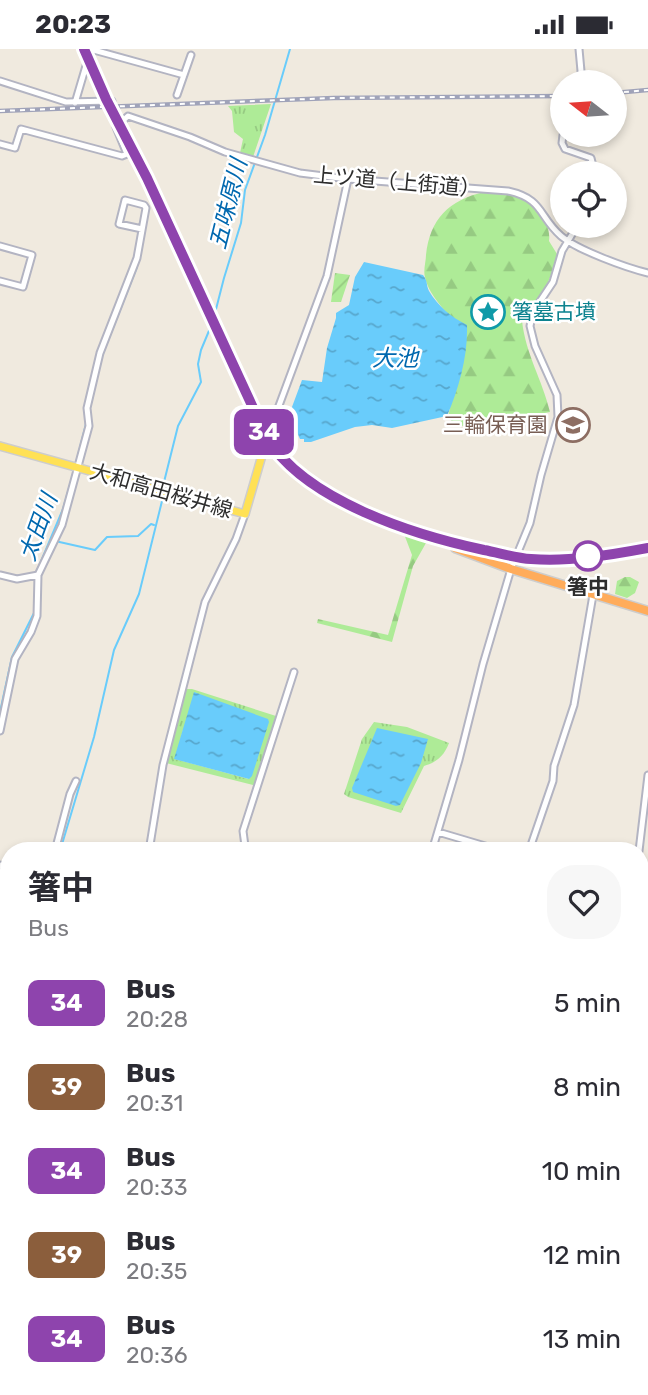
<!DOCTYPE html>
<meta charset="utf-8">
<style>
:root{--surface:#fff;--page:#f7f7f7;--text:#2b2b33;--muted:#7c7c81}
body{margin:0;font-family:Rubik,"Noto Sans JP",sans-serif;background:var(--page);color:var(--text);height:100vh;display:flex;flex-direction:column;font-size:26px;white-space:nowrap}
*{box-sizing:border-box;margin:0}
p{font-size:23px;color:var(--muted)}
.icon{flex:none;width:38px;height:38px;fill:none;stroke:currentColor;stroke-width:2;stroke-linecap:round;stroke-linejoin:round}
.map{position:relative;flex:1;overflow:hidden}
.sheet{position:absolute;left:0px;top:793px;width:649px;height:555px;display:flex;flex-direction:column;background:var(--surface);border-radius:28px 28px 0 0;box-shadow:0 4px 10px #0003}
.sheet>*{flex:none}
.badge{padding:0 14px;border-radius:10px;font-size:24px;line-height:46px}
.needle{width:46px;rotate:287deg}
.fabs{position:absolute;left:550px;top:21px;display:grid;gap:14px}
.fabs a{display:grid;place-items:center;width:77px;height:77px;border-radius:50%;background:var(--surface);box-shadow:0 4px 10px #0003;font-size:35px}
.map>.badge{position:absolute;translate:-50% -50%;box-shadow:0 0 0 4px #fff}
.round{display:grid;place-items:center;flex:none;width:74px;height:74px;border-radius:28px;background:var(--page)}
.headline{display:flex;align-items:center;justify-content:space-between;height:119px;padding:0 28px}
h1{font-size:33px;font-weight:700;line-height:52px}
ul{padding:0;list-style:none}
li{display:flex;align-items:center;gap:21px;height:84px;padding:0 28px}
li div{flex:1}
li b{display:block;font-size:26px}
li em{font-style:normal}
li .badge{min-width:77px;font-weight:700;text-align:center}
.status{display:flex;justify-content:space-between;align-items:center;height:49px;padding:0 35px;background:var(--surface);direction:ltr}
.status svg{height:19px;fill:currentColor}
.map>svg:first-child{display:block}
</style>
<div class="status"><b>20:23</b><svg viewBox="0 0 49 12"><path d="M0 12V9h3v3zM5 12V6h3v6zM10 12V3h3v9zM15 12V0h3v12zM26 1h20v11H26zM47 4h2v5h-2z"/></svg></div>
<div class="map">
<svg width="648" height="1346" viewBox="0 0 648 1346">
<defs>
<pattern id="grass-tufts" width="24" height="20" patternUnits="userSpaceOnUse" patternTransform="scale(1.75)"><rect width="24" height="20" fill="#aeeb97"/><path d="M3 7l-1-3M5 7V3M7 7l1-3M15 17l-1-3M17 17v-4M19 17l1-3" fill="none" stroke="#96ca82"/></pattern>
<pattern id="forest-firs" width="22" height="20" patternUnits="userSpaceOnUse" patternTransform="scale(1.75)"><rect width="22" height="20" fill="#aeeb97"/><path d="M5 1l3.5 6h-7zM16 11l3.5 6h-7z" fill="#96ca82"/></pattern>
<pattern id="garden-furrows" width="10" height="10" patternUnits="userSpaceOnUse" patternTransform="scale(1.75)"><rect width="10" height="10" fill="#aeeb97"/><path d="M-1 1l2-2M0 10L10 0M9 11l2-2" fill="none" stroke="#96ca82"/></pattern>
<pattern id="water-ripples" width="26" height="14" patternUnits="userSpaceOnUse" patternTransform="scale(1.75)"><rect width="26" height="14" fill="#69ccfb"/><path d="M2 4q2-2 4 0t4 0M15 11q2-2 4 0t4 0" fill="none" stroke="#57a6cc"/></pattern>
</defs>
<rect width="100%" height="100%" fill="#f0eadf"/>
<path fill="url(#grass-tufts)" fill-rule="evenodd" d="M271,55l-18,53 -13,-4 3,-14 -9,-7 -2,-21 -4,-5z
M186,640h6l84,27 -20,68 -3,1 -87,-22zM183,681l66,49 -74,-20z
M374,673l33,5 42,16c-5,13 -12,19 -25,23l-23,47 -53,-16 -4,-3 18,-55z"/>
<path fill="url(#forest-firs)" d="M484,143c9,1 19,1 28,3 19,5 40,26 37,46l8,13c-7,32 -16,41 -35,67 4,34 20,58 28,91l-66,13 -28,1 -8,-9 18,-83c-13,-16 -37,-36 -41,-57 -2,-6 1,-16 1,-22 4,-36 23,-55 58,-63z
M404,485l22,9 -13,23 -21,76 -75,-19 1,-4 70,16 24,-80z
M625,528h5l9,5 -4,11 -8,5 -12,-4 2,-13z"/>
<path fill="url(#garden-furrows)" d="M335,224l15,2 -9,27h-10z"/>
<path fill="url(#water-ripples)" d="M364,213l59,13c5,6 3,10 6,16 9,15 22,26 38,34 1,31 -8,63 -20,91l-55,12 -20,-3 -17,2 -44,15h-7v-3h-4l-11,-24 13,-35 20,2 5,-34 9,-30v-5l13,-8 6,-28z
M194,643l74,27 1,3 -17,54 -3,3 -75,-20z
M377,679l51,11 -7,24 -21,42 -4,1 -43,-14 -1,-4z"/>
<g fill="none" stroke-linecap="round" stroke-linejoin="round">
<path stroke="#69ccfb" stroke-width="2" d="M214,268l10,-39 17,-55 4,-33 20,-55 25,-86
M89,363l13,-56 35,-89
M76,414l10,-39
M163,437l15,-60 23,-44 -3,-18 3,-14 10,-24
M55,492l40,9 12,-13 31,-1 13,-12 3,1
M37,522l26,-62 10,-35
M0,663l12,-55 22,-44 2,-37
M60,802l34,-114 20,-87 25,-56 24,-97
M0,1009l9,-25
M640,1330h8
M203,1346l12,-7
M575,1346l2,-7"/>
<g stroke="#b3b4c2" stroke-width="9">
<path id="minor" d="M90,0l94,26
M579,0l3,33
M0,32l66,21 46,-1
M177,46l14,-40
M75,54l13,-44
M563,86l-1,8 3,6 26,9 1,4 -1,11
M0,95l15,4 6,-19 101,27 5,-2 -11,-27 12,-11 62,21 35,15 75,21 48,6 160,12c36,8 30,25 53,45 16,14 66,32 87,37
M0,197l32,9 -9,32 -23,-6
M267,389l60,-162 21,-97
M0,526l17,4 21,-4
M0,682l15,-72 16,-27 6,-16 1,-41 24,-50 27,-99 -2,-18 13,-55 37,-95 9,-50 -2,-3 -19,-5 -6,24 23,5
M438,783l64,19
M55,802l15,-57 6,-13
M149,802l14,-86 42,-163 31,-63 9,-25
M244,802l1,-5 -2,-15 51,-159
M432,802l27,-91 24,-96 28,-95 19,-46 11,-48 17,-58 -1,-22 -22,-49 -5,-20 3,-14 20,-30 9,-31 15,-25
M529,802l24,-70 1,-15 20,-61 19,-110
M639,802l9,-76
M0,816l9,3
M640,1124l8,3
M642,1154l6,-22
M640,1163l8,3
M0,1183l9,-1
M640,1211l8,4
M640,1325h8
M125,1339l11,7
M78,1346l2,-7
M385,1346l4,-7
M467,1346l10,-7"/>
</g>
<g stroke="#cdcdcd" stroke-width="10">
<path id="major" d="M0,397l245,68 22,-76"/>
</g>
<g stroke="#cdcdcd" stroke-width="11">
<path id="highway" d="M147,129l120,260c40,64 147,97 217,112 16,3 31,8 47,9 36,3 82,-4 117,-11
M455,499l56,21 137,42"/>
</g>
<use href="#minor" stroke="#fff" stroke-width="5"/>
<use href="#major" stroke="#ffe155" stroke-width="7"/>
<use href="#highway" stroke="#ffac5b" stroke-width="8"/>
<g stroke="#a0a3b9" stroke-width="4.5">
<path id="rail" d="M614,44l34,-3
M0,62l334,-13 228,-2"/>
</g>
<use href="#rail" stroke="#fff" stroke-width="2" stroke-dasharray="5" stroke-linecap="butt"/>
<g stroke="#cdcdcd" stroke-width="11" stroke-linecap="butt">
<path id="highway-bridge" d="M84,0l22,50 41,79"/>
</g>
<use href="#highway-bridge" stroke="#ffac5b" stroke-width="8"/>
</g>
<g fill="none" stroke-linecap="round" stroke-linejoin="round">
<g stroke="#fff" stroke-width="16">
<path id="line" d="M84,0l22,50 41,79 120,260c39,63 147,97 217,112 16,3 31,8 47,9 38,3 80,-4 117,-11"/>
</g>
<use href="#line" stroke="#8e44ad" stroke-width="10"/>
</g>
<defs>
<g id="sight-ring" transform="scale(1.75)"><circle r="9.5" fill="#fff" stroke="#0f9aa8" stroke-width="1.5"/><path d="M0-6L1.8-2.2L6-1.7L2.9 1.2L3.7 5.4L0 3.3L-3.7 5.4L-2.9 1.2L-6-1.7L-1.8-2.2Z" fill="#0f9aa8"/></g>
<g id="school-ring" transform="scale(1.75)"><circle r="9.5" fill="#fff" stroke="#8d6e63" stroke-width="1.5"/><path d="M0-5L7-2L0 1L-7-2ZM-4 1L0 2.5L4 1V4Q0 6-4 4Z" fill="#8d6e63"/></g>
</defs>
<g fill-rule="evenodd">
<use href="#sight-ring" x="488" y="263"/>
<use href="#school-ring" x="573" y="376"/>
</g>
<circle fill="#fff" stroke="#8e44ad" stroke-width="3.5" cx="588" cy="507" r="14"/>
<g text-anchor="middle" stroke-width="5" stroke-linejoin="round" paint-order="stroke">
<g font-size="21" fill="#2d2d2d" stroke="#fff">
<text transform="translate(397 133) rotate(5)" y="7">上ツ道（上街道）</text>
<text transform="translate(161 442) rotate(16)" y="7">大和高田桜井線</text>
</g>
<g font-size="21" fill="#0d838f" stroke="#fff" text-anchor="start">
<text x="512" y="270">箸墓古墳</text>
</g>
<g font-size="21" fill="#785e54" stroke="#fff" text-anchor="end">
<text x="548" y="383">三輪保育園</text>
</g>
<g font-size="21" font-weight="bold" fill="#2d2d2d" stroke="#fff">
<text x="588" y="545">箸中</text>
</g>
<g font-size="23" font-style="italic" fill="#0068af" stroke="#fff">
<text transform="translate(228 155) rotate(-76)" y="8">五味原川</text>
<text x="395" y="317">大池</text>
<text transform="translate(38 478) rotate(-70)" y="8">太田川</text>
</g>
</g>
</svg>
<div class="fabs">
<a><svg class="needle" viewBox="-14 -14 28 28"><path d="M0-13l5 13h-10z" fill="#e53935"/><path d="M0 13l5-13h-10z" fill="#7c7c81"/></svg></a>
<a><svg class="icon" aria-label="locate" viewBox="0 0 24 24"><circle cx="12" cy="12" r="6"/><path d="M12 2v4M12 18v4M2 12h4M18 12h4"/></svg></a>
</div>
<b class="badge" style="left:264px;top:383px;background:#8e44ad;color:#fff">34</b>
<section class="sheet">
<div class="headline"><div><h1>箸中</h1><p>Bus</p></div><a class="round"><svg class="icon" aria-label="heart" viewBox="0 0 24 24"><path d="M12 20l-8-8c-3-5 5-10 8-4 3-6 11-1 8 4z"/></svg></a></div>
<ul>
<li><span class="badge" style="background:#8e44ad;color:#fff">34</span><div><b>Bus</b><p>20:28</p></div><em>5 min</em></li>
<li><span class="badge" style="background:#8b5e3c;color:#fff">39</span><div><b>Bus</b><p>20:31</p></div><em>8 min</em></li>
<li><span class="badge" style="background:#8e44ad;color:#fff">34</span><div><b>Bus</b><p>20:33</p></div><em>10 min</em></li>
<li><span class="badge" style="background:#8b5e3c;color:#fff">39</span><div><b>Bus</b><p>20:35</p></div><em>12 min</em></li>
<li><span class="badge" style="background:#8e44ad;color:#fff">34</span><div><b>Bus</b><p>20:36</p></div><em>13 min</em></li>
</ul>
</section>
</div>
